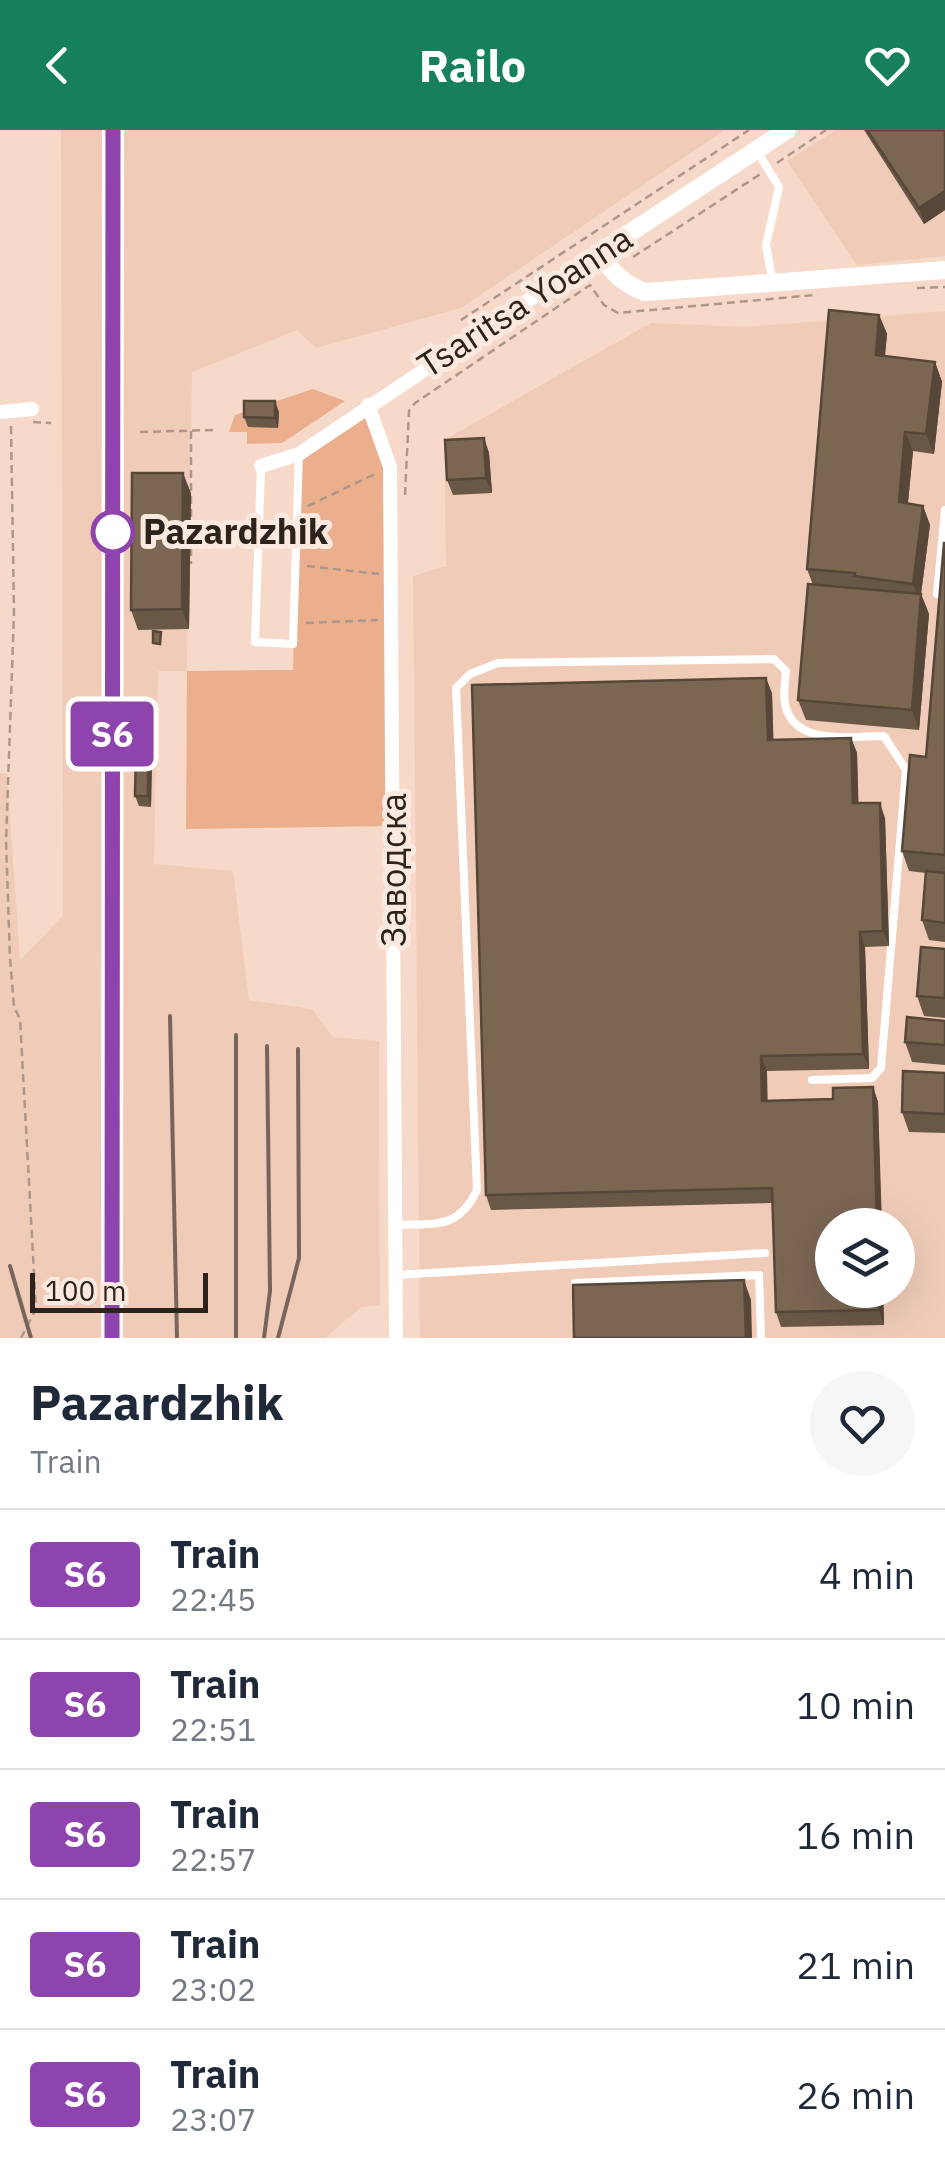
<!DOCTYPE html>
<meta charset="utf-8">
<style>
:root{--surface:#fff;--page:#f6f6f7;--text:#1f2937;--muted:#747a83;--line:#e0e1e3;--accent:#15805b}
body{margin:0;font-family:"IBM Plex Sans",sans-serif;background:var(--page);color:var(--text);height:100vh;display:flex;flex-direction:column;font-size:38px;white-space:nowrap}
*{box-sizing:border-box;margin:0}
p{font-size:32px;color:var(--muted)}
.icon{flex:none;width:55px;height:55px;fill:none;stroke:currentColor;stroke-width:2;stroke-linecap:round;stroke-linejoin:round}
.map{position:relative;height:1208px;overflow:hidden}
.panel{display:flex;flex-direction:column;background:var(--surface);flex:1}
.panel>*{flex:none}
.badge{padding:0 20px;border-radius:8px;font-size:35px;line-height:65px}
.tools{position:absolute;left:815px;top:1078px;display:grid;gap:20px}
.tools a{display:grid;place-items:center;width:100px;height:100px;border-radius:50%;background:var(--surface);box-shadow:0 10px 40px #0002;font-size:50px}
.scale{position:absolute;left:30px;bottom:25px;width:178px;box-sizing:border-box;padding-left:10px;border:5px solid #2d231d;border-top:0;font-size:28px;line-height:35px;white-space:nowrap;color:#2d231d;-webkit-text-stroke:8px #fbe9df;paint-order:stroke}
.map>.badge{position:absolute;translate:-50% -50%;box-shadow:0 0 0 5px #fff}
.round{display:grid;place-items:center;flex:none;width:105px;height:105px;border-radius:52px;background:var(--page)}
.summary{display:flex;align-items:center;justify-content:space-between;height:170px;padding:0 30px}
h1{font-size:48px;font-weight:800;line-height:75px}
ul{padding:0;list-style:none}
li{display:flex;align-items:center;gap:30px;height:130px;padding:0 30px;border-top:2px solid var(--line)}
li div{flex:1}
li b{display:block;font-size:38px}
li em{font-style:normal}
li .badge{min-width:110px;font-weight:700;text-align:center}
header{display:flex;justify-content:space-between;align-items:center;height:130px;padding:0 30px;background:var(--accent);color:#fff;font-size:45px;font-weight:800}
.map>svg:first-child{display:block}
</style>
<header><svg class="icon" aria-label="back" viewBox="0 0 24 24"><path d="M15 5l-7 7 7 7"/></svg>Railo<svg class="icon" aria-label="heart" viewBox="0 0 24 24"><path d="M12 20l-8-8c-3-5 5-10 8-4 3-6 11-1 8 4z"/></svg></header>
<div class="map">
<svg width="945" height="1208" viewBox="0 0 945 1208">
<rect width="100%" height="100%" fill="#f6d9c9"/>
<path fill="#f0ccb8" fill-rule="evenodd" d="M61,0h664l-264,178 -145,40 -19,-18 -105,42 -5,299h-29l-4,193 79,7 16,129 63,9 21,28 46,4 1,264 -19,2 -36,31h-325v-564l7,-1 13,187 43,-44z
M836,0h109v126l-88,9 -70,-104z
M945,181v1027h-525l-7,-762 33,-10 -2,-126 207,-117 95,4zM832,1095h66v65h-66z"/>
<path fill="#ebaf8d" d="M313,259l32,12 -63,42 -35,1v-12h-18l6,-17z
M368,275l22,62 3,359 -207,3 1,-158 106,-1 6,-216z"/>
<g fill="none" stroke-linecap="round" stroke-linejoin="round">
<path stroke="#ad978b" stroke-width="2.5" stroke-dasharray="8 5" stroke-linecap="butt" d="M777,33l49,-33
M633,127l129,-84
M917,158l28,-1
M461,190l288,-190
M33,292l18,1
M11,296l3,187 -8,228 4,117 4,49 6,12 16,290 -15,29
M191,301v133
M140,302l73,-2
M405,365l4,-84 6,-8 175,-118 14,20 14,8 196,-18
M308,376l69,-33
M307,436l72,8
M306,493l72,-3"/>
<path stroke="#fff" stroke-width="8" d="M757,21l22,36 -13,58 7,38
M261,336l-6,176 38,2 6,-190
M937,464l8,-84
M396,1095c39,-2 62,5 81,-35l-21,-502 14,-14 28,-11 276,-4 12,12c-1,11 -3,23 -1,33 9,43 66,32 99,32l22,34 -25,298 -9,10 -60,2
M396,1145l369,-22
M576,1164l-1,-11 184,-8 2,63"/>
<path stroke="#fff" stroke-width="14" d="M368,275l22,62 6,871
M0,282l32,-3
M261,336l38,-12 300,-201"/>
<path stroke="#fff" stroke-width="18" d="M787,0l-188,123c14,20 24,31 46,39l300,-22"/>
<path stroke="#76655c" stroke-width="4" d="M170,886l7,322
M236,905v303
M10,1136l21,72
M112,1208l1,-1208
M264,1208l6,-47 -3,-245
M278,1208l21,-80 -1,-209"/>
</g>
<path fill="#6a5847" d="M864,0h81v80l-21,14z
M879,185l8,19 -2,22 50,6 7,20 -8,72 -21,-3 -5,52 15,3 7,19 -9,69 8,20 -10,116 -113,-10 -8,-20 15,-115 -6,-16z
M279,282l-1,16 -30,-1 -4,-10z
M484,308l5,15 3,40 -39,2 -6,-15z
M191,363l-2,136 -51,1 -7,-20z
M945,413v399l-16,-2 -7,-20 4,-47 -17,-2 -7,-20 24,-94z
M772,563l1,47 78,-2 6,15 1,50 27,15 4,128 -24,1 4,122 -102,2v30l66,-2 40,-12 5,15 6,223 -103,2 -5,-15 -3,-109 -282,7 -5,-15z
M152,626l-1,51 -12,-1 -4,-10z
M945,819v69l-21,-2 -7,-20z
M945,891v44l-33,-3 -7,-20z
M945,943v60l-36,-1 -7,-20z"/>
<path fill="#564739" d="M945,61v19l-21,14 -5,-16z
M879,185l8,19 -4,41 -7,-20z
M935,232l7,20 -8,72 -8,-20z
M275,271l4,11 -1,16 -3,-10z
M905,302l8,19 -7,71 -7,-20z
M484,308l5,15 3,40 -6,-15z
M183,343l8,20 -2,136 -7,-20z
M923,376l7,19 -9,69 8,20 -10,116 -7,-20 8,-106 -7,-20z
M766,548l6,15 2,62 -6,-15z
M851,608l6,15 2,65 -6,-15z
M148,616l4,10 -1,51 -3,-11z
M880,673l5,15 4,128 -6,-15z
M860,802l5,15 4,122 -6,-15z
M761,926l6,15 1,45 -6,-15z
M873,957l5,15 4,123h-5z
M744,1150l7,20 1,38h-6z
M878,1160h5l1,35 -5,-15z"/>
<path fill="#7b6652" stroke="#564739" stroke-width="2.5" d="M867,0h78v61l-26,17z
M829,180l50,5 -3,40 59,7 -9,72 -21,-2 -6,70 24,4 -10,78 -59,-8 1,-3 -48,-4z
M244,271h31v17l-31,-1z
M484,308l2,40 -39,2 -2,-40z
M132,343h51l-1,136 -51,1z
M944,413h1v312l-43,-4 8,-96 16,2z
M808,454l113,10 -9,116 -114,-10z
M153,501l8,1 -1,12 -7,-1z
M766,548l2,62 83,-2 2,65h27l3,128 -23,1 3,122 -102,2 1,45 71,-2v-11l40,-1 4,138h-45v65h46l1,20 -103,2 -4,-124 -286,7 -14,-510z
M136,616h12v50h-13z
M926,741l19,2v50l-23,-3z
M921,817l24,2v49l-28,-2z
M907,887l38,4v24l-40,-3z
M903,941l42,2v41l-43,-2z
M744,1150l2,58h-172l-1,-53z"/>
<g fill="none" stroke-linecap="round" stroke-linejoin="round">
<g stroke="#fff" stroke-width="22">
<path id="line" d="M112,1208l1,-1208"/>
</g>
<use href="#line" stroke="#8e44ad" stroke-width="15"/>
</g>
<circle fill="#fff" stroke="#8e44ad" stroke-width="5" cx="113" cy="402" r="20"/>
<g text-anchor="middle" stroke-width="10" stroke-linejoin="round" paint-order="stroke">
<g font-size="35" fill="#2d231d" stroke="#fbe9df">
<text transform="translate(525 172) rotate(-33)" y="12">Tsaritsa Yoanna</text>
<text transform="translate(394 740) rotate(-90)" y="12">Заводска</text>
</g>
<g font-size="35" font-weight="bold" fill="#2d231d" stroke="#fbe9df" text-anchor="start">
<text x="143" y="414">Pazardzhik</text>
</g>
</g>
</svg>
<div class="tools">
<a><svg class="icon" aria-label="layers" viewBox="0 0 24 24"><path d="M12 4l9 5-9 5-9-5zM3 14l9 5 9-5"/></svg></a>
</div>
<div class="scale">100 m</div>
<b class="badge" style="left:112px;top:604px;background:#8e44ad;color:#fff">S6</b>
</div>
<section class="panel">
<div class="summary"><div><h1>Pazardzhik</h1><p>Train</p></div><a class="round"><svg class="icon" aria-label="heart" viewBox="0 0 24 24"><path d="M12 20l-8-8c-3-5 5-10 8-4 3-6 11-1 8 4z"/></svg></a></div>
<ul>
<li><span class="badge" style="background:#8e44ad;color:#fff">S6</span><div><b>Train</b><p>22:45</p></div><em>4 min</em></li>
<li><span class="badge" style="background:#8e44ad;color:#fff">S6</span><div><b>Train</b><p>22:51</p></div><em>10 min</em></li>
<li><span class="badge" style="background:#8e44ad;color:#fff">S6</span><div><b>Train</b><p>22:57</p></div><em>16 min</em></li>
<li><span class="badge" style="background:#8e44ad;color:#fff">S6</span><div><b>Train</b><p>23:02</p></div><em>21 min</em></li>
<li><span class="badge" style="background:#8e44ad;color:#fff">S6</span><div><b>Train</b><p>23:07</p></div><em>26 min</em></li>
</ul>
</section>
